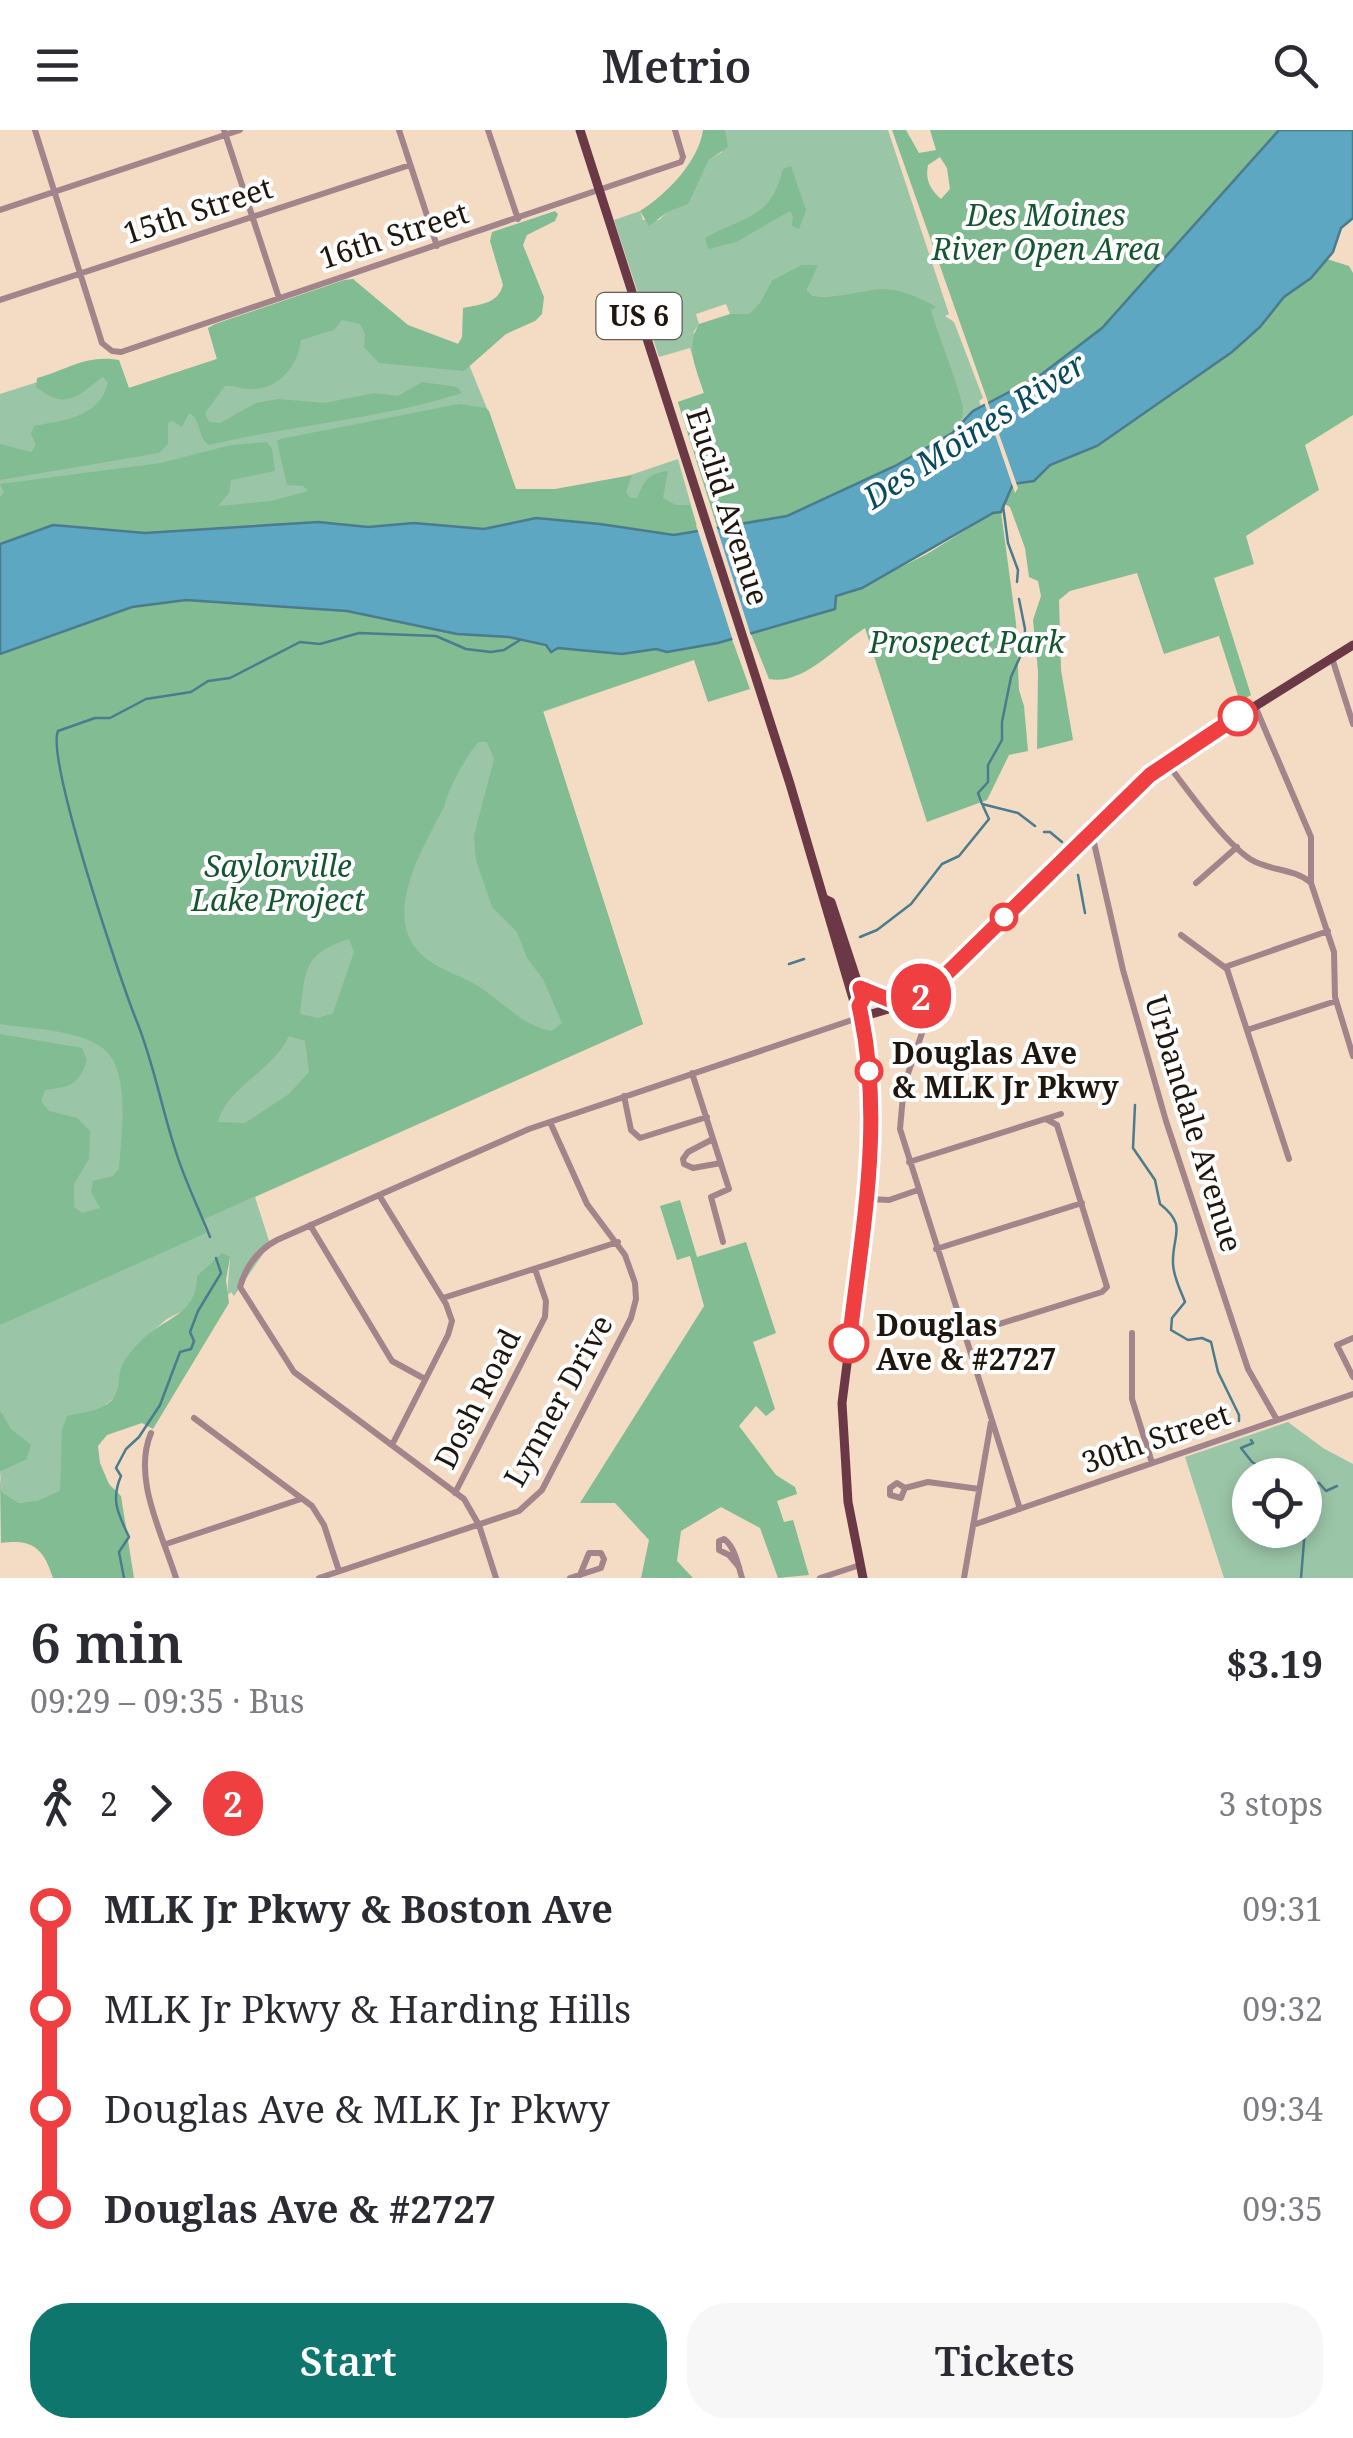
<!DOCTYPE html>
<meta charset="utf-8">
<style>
:root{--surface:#fff;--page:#f7f7f7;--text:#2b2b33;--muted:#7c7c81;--accent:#0f766e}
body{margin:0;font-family:"Noto Serif",serif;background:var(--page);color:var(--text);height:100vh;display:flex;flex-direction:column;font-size:38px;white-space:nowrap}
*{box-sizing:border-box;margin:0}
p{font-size:32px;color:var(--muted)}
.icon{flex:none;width:55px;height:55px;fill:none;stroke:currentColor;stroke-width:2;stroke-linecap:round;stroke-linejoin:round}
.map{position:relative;height:1448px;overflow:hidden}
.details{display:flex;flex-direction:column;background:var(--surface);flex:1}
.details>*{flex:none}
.badge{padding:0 20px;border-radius:32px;font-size:35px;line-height:65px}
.buttons{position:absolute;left:1232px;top:1328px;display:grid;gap:20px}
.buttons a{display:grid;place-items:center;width:90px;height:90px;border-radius:50%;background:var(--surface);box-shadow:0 5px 15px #0003;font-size:50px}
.map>.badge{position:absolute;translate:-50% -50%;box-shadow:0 0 0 5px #fff}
.legs{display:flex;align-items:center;gap:15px;height:110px;padding:0 30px;font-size:32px}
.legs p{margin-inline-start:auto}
.overview{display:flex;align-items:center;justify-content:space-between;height:170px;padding:0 30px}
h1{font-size:55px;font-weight:600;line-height:75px}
.cta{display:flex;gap:20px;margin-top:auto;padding:20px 30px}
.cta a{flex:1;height:115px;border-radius:40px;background:var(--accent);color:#fff;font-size:40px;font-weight:600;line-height:115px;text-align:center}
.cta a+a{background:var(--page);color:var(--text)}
ul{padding:0 30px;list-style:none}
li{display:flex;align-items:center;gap:35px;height:100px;font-size:38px}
li i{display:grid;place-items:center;width:15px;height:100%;margin:0 12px;background:currentColor}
li i::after{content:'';width:25px;height:25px;margin:-12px;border:8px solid;border-radius:50%;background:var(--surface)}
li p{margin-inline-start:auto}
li:first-child i{background:linear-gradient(#0000 50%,currentColor 0)}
li:last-child i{background:linear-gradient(currentColor 50%,#0000 0)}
header{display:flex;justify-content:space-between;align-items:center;height:130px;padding:0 30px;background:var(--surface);font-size:45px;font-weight:600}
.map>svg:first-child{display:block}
</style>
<header><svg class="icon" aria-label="menu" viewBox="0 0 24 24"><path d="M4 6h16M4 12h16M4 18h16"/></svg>Metrio<svg class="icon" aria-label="search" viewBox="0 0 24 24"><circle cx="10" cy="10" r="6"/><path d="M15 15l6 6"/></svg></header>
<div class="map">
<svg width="1353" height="1448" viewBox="0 0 1353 1448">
<rect width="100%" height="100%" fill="#f4dbc4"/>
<path fill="#9bc5a7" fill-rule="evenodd" d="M725,0h163l61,184 -4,2 9,6 29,76 -4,3 2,5 -20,15 -9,11 -235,94 -39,-124 26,-9 -14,-45 -31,9 -45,-137 26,-9 3,9h16l7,-7 21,-9 22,-44 13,-8zM801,135h16l-10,25 6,6 25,1 -145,36 6,-9 -3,-10 30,-10 4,10 19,1 11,-11 12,-24z
M353,149l26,36 82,30 29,71 31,96 157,-53 20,71 -148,-9 -286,6 -264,17v-150l103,-33 26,27 88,-29 -9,-31z
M509,507l168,28 -134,47 100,312 -388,173 15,47 -36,52 -3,-4 -4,4 3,-39 -33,35 -9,16 -21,11 -19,16 -26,30 -6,31 -14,12 -39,58 -3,24 -21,10 -20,3 -17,-11 -2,-20 26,-12 -26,-50v-756z
M1288,1292l35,26 30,16v114h-129l-39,-121zM1250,1345h55v55h-55z"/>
<path fill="#82bc93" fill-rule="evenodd" d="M703,0h22l3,17 -19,13 -21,44 -22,9 -17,13 -9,-15c26,-16 59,-50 63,-81z
M892,0h14l13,23 17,-3 -6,-20h349l-177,198 -64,49 -50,25zM940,27l7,11 3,21 -9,10c-11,-10 -16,-19 -13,-34z
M791,36l15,44 -7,19 -7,-3 1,-10 -3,-5 -54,31 -28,7 -3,-11c40,-22 66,-19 78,-69z
M555,81l3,3 -3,7 -28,14 -4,10 21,52 -2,17 -7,7 -29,13 -42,37 -85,-8 -15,-16 1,-13 -5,-10 -18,-4 -8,10 -33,10c-3,26 -22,50 -51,49 -9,0 -17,-4 -25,-3l-20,27 4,9 11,1 36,-20 22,-4 47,4 49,-10 24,3 24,-14 35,5 5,6c-82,26 -169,32 -253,52 -12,-7 -7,-26 -20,-32l-7,14 -10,-6 -4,2v21l-9,9 -159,27v-36l31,8 5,-7 -5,-11 3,-8c30,-6 65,-8 74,-43l-5,-6c-26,19 -36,34 -67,10l1,-9c30,-8 49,-24 82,-18l10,28 88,-29 -9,-31 7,-4 129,-44 9,-1 55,46 50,19 4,-7 1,-29c18,-4 35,-4 40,-23l-13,-44 2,-9z
M1327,129l22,7 4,7v142l-48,30 14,45 -73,46 8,28 -40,14 37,117 -11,7 -21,-66 -55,18 -27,-81 -67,18 -11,9 2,70 12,70 -36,9 1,-78 -5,-51 8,-24 -3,-15 -9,-4 -4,-29 -15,-41 -5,-3 7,-20 22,-3 16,-16 113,-65 41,-30 80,-73 27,-19z
M801,135h17l-11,25 6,6c56,4 62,-24 123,11l-5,3c5,20 33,88 32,101 0,9 -6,15 -11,21l-57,33 -108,51 -70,10 -39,-124 26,-9c-8,-25 -19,-45 -5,-69l31,-10h19l11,-11 12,-23z
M459,274l27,4 3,3 27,78h39l77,-14 -6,17 4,6h7c8,-17 9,-24 31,-27l-5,27 13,7h14l8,25 -24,5 -74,-11 -64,-6 -52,11 -70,-6 -46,4 -50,-5 -173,11 -92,-8 -53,19v-47l4,-5 -4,-8 161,-21 70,-18 36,-3 5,7 3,22 -44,9 -2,13 -11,13 53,-5 37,-10 -5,-5 -16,-1 -10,-44 3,-2z
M1001,382l15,111 3,67 5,16 4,45 -19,4 -22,45 -60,22 -62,-194c-27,17 -62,58 -96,51l-18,-45 84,-25v-13l12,-2 80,-40 66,-41z
M186,470l161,11 110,23 52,3 38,8 9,6 2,-3 98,1 9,3 67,-13 18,50 -42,13 -14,-42 -151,51 100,313 -441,196 4,13 -206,92v-291l82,14 5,12c-8,25 -17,27 -42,30l-4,11 8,10 28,7 13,13 -1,28 -15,25v23l8,6 18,-5 -9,-16 2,-11 20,-5 6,-7c2,-32 13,-102 -18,-122 -26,-18 -70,-18 -101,-23v-370l132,-47zM479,612h8l7,17 -20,77 2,24 16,47 25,25 10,26 16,21 19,44 -10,8c-28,-4 -48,-28 -71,-43 -19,-13 -44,-18 -60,-34 -41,-38 4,-110 24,-149 2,-14 23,-53 34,-63zM349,809l5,13 -21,61 -15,5 -18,-4c6,-45 3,-60 49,-75zM289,906l16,5 4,31 -20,22 -44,29 -27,-1c9,-35 54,-50 71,-86z
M680,1070l17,57 49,-15 30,91 -23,9 22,67 -9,7 -10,-10 -17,20 37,49 19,12 2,7 -20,7 7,21 9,-2 16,55 -31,3 -18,-50 -39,-21 -40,24 -4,30 16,17h-52l8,-38 -34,-37h-35l124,-197 -14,-50 -13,4 -17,-54z
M222,1123l8,4 -4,23 3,23 -76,126 -11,-6 -35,12 -9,11 2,17 9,21 12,12 13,82h-81c-10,-31 -21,-39 -52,-35l-1,-66 2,15 17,11 20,-3 21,-10 2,-60 5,-14c16,-4 33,-4 45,-16 9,-10 5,-26 11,-37 4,-7 10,-14 15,-19 24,-27 59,-27 59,-68z
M0,1280l11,19 20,16 -5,15 -26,12z"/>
<path fill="#5da7c3" stroke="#4a7c8d" stroke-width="2.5" d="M1279,0h74v88l-12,10 -8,24 -22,26 -27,19 -24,30 -28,25 -135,94 -47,19 -16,16 -21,3 -12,28 -8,1 -131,75 -26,8 -1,13 -117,34 -51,9 -11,-3 -34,5 -64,-6 -7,4 -5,-7 -37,-8 -52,-3 -110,-23 -161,-11 -54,7 -132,47v-110l53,-19 92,8 173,-11 50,5 46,-4 70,6 52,-11 64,6 74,11 113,-19 108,-50 57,-33 21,-22 65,-34 64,-49z"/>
<path fill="#f4dbc4" d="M986,267l32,91 -3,5 -32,-94z
M715,392l37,117 -18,5 -38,-119z"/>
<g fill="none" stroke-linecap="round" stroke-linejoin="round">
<path stroke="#4a7c8d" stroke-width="2.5" d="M1003,376l5,37 10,27 -1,12
M1019,469l6,30 -1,19 -13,29 -9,45v18l-14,25v17l-10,11 4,11 36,9 17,13
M1044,702h6l12,10
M1078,745l7,38
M860,807l17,-7 34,-26 31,-40 17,-8 30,-37 -6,-13
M789,834l15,-5
M1135,975l-2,43 22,32 5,24c28,22 12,31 13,59 0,13 7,26 12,39l-13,16 -1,12 17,10 14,-2 9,4 7,30 21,43v6
M210,1107c-11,-28 -25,-56 -34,-85 -14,-42 -22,-88 -39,-130 -16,-39 -91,-263 -79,-291l37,-13h15l36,-19 45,-7 17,-11 22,-3 70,-36 20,2 39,-11 77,3 30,13 25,3 13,-2 16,-10
M1251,1310l2,3 -12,5 11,14 9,5 2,8
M1291,1345l8,-4 3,4
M1305,1362l7,-9h7l7,8 11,-5
M1274,1400l1,13h14l6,-13
M124,1448l-5,-26 10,-15c-10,-22 -19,-36 -8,-61l-5,-8 10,-19 13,-12 21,-32 20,-53 11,-3 3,-8 -4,-9 8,-21 23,-38 -5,-15
M1301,1448l4,-49"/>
<path stroke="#a3848b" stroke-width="6" d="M35,0l67,213 10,8 9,1 560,-190 2,-5 -8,-27
M224,0l55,168
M399,0l38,116
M488,0l30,89
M0,80l240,-80
M0,170l410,-135
M1332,528l21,66
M1255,576l56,131v46l23,69 1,45 18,59
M1166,632c21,27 57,79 84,97 19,12 43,9 60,23
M1092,704l31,136 43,151 82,248 29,51
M1196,753l41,-36
M1181,805l46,34 62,190
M1225,837l103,-36
M930,860l-1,23 -25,72 -4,44 120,380
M1247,900l89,-29
M692,943l37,116 -18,8 12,45
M624,966l7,34 9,8 67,-21
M713,1009l-25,13 -5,7 1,5 9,4 28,-5
M909,1032l152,-48
M379,1065l67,109 6,17 -4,14 -56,110
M869,1069l20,1 29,-10
M310,1095l82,136 33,18
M936,1119l146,-46
M443,1168l175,-56
M1132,1203v66l20,64
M964,1205l138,-43 5,-5 -50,-162 -11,-6
M1353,1208l-16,7 16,32
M194,1288l118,88 12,19 15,46
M151,1303c-19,45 11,100 25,145
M905,1358l-4,10 -11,-3v-7l7,-5 8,5 23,-6 51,7
M455,1363l90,-176 1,-16 -11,-32
M973,1395l380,-131
M166,1414l135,-45
M739,1437l-10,-12 -10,-5v-9l5,-2c11,8 14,26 18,39
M319,1448l200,-67 23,-21 89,-172 5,-19 -1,-16 -10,-28 -38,-51 -37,-82
M496,1448l-17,-53 -15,-26 -170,-127 -54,-85c6,-21 18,-37 37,-47l252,-111 332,-112
M570,1448l31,-10 3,-9 -3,-6h-12l-9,22
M820,1448l40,-13
M964,1448l27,-156"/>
<path stroke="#6b3946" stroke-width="9" d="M580,0l210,654 64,218 5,4 2,11 10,73 -2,103 -27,210 6,99 15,76
M825,769l6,3 32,97 -4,7
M860,859l40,15
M861,887l41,-12 28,-15 236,-228 187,-117"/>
</g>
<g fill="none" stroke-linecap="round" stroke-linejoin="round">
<g stroke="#fff" stroke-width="22">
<path id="line-1" d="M849,1213c13,-113 36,-224 10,-337l4,-7 -3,-11 42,17 28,-15 220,-215 88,-59"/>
</g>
<use href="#line-1" stroke="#ef3f40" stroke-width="15"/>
</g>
<g fill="#fff" stroke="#ef3f40" stroke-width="5">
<circle cx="1238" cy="586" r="18"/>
<circle cx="1004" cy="787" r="12"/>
<circle cx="869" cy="941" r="12"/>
<circle cx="849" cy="1213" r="18"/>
</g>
<g text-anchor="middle" stroke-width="8" stroke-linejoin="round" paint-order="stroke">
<rect fill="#fff" stroke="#625d56" stroke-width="2.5" x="596.5" y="163" width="85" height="46" rx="8"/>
<g font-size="28" font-weight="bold" fill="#1f170e">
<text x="639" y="196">US 6</text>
</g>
<g font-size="30" fill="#1f170e" stroke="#fff">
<text transform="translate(198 81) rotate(-18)" y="10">15th Street</text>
<text transform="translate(394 106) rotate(-18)" y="10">16th Street</text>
<text transform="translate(727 377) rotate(72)" y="10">Euclid Avenue</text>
<text transform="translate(1193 994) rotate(73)" y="10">Urbandale Avenue</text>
<text transform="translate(478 1269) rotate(-63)" y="10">Dosh Road</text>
<text transform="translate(559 1271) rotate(-61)" y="10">Lynner Drive</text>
<text transform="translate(1156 1309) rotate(-19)" y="10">30th Street</text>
</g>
<g font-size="30" font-style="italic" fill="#145630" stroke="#fff">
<text x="1046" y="96">Des Moines<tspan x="1046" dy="34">River Open Area</tspan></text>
<text x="967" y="523">Prospect Park</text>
<text x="278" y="747">Saylorville<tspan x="278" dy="34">Lake Project</tspan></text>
</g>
<g font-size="30" font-weight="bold" fill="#1f170e" stroke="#fff" text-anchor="start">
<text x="892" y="934">Douglas Ave<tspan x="892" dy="34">&amp; MLK Jr Pkwy</tspan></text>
<text x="876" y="1206">Douglas<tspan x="876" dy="34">Ave &amp; #2727</tspan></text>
</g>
<g font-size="32" font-style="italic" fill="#074a5e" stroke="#fff">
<text transform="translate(975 301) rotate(-33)" y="11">Des Moines River</text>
</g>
</g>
</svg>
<div class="buttons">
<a><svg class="icon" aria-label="locate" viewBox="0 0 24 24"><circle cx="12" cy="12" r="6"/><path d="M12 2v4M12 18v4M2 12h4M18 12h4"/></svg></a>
</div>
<b class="badge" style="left:921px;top:866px;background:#ef3f40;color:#fff">2</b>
</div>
<section class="details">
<div class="overview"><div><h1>6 min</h1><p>09:29 – 09:35 · Bus</p></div><b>$3.19</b></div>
<div class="legs"><svg class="icon" aria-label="walk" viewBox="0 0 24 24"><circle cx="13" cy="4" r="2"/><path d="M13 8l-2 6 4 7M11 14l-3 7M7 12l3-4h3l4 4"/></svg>2<svg class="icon" aria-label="forward" viewBox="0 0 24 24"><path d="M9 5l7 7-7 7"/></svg><b class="badge" style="background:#ef3f40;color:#fff">2</b><p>3 stops</p></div>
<ul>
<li><i style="color:#ef3f40"></i><b>MLK Jr Pkwy &amp; Boston Ave</b><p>09:31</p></li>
<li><i style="color:#ef3f40"></i><span>MLK Jr Pkwy &amp; Harding Hills</span><p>09:32</p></li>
<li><i style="color:#ef3f40"></i><span>Douglas Ave &amp; MLK Jr Pkwy</span><p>09:34</p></li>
<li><i style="color:#ef3f40"></i><b>Douglas Ave &amp; #2727</b><p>09:35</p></li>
</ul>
<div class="cta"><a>Start</a><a>Tickets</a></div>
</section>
